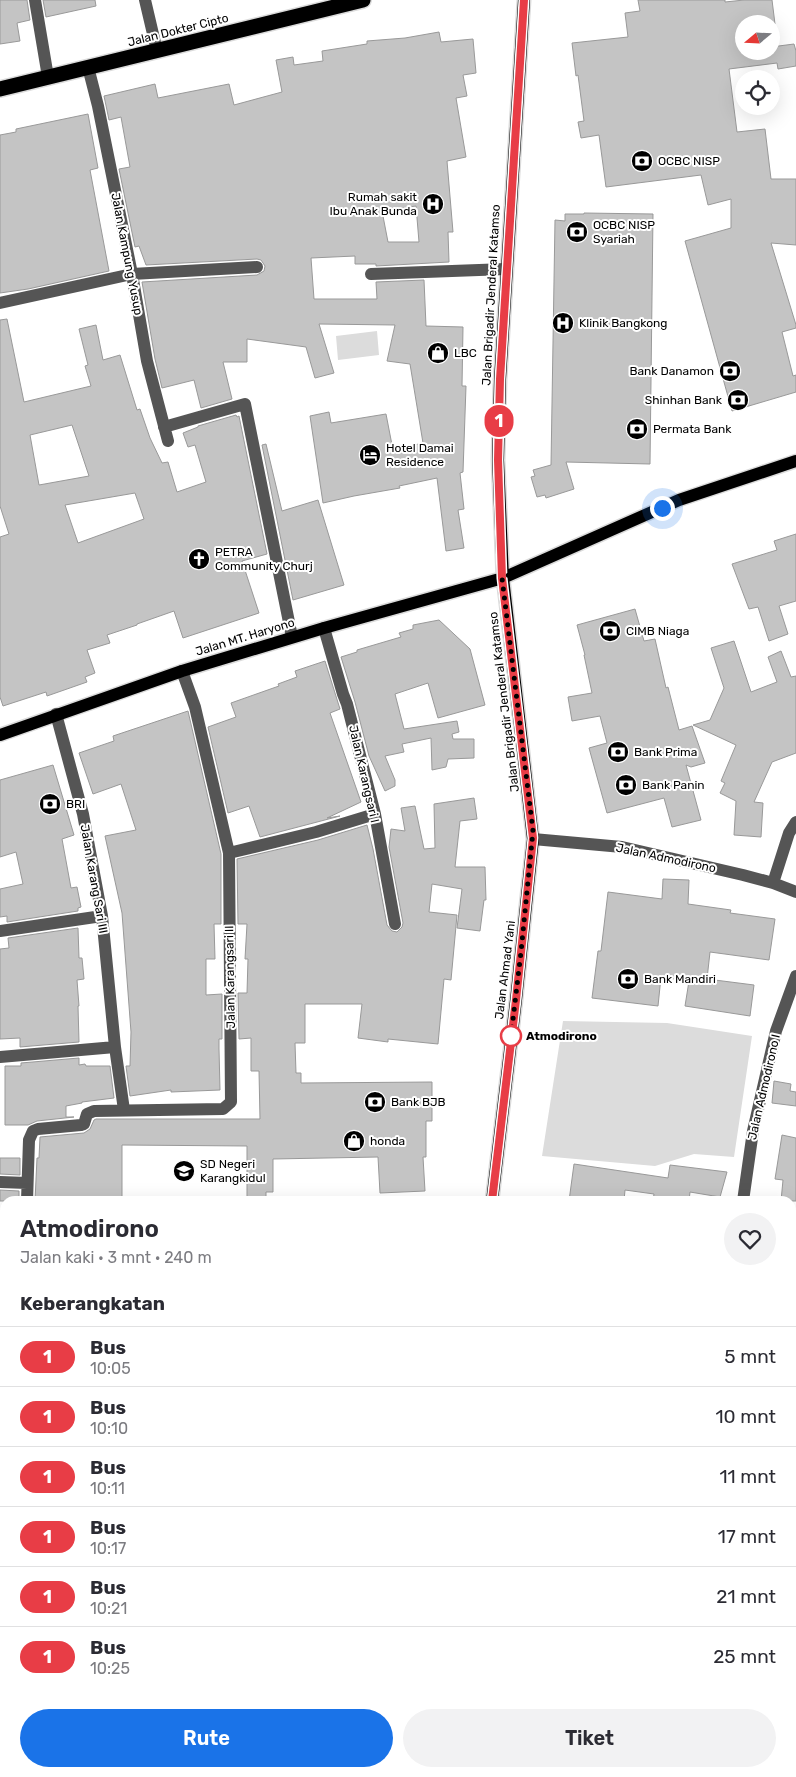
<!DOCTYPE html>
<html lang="id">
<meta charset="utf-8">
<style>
:root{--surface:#fff;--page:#f2f2f3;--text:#2b2b33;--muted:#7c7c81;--line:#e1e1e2;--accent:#1a73e8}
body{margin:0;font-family:Rubik,sans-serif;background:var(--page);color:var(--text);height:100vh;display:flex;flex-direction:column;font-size:19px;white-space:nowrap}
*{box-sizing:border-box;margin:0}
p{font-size:16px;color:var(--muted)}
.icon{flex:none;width:28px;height:28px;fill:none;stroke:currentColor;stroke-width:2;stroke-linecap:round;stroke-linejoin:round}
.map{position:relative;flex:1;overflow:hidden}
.drawer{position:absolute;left:0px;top:1196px;width:796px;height:581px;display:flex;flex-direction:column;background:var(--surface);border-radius:15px 15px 0 0;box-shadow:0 5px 20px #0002}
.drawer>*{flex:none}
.badge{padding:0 10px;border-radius:16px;font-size:18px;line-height:32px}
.needle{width:32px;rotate:251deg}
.controls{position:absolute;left:735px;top:15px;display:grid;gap:10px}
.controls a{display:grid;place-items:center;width:45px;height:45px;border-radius:50%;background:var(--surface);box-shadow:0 5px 20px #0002;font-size:25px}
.you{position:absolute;width:25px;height:25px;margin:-12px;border:4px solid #fff;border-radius:50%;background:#1a73e8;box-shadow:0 0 0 8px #1a73e833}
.map>.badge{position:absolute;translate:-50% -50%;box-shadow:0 0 0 2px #fff}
h2{padding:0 20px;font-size:19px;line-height:45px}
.round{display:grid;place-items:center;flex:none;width:52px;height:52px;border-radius:26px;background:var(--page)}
.headline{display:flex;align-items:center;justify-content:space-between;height:85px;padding:0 20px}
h1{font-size:24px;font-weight:600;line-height:38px}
.primary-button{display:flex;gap:10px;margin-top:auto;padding:10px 20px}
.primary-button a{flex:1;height:58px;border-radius:30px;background:var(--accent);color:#fff;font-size:20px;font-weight:600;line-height:58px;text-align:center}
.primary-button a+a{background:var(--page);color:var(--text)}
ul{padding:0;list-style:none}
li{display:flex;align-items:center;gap:15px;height:60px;padding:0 20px;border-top:1px solid var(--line)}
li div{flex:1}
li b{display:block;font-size:19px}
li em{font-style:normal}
li .badge{min-width:55px;font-weight:700;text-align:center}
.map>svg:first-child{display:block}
</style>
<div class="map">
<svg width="796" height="1777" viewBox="0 0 796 1777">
<rect width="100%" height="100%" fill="#fff"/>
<path fill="#dcdcdc" d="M377,331l2,24 -41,5 -2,-24z
M563,1021l104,2 85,13 -18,121 -40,-3 -39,12 -113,-10z"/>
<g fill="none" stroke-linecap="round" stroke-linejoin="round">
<path stroke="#a3a3a3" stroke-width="5.5" d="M53,1777l15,-5"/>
</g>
<path fill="#c4c4c4" stroke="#999" fill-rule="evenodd" d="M0,0h27l3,20 -13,3 3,18 -20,3z
M43,0h52l1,6 -50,11z
M638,0h87v2l19,-2h28l3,24h-31v27h27v-4l23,-3 2,7v15l-18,3 -1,-6 -48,6 8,63 28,-3 6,50h25v66l-25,-2 25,82v3l-14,4 11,44 3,-1v17l-64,19 -47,-170 46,-13v-29l-23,6 -7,-30 -95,12 -7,-52 -18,3 -3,-16 6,-1 -6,-46 -2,1 -4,-33 56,-6 -3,-24 15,-2z
M439,32l2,10 32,-3 3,34 -13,2 4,21 -11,2 10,59 -19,4 6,71h-5l1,30 -73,4v-2h-21v-8l-44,2 3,41h63l-1,-17 48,-2 2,46 37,1 -1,59h4l-3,86 -3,1 4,36 -6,1 6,38 -18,3 -9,-73 -38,8 1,2 -46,8 -31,7 -13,-87 19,-4 2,11 55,-9 7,36 30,-7 -13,-79 -23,-3 8,-36 -76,-1 15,49 -19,5 -9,-31 -59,-8v23h-24l9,37 -31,9 -7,-28 -32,8 -7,-29 -13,-77 115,-7 7,-4 1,-5 -4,-6 -4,-1 -111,6 -7,-19 -4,1 -16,-78 11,-2 -9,-50 -12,3 -5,-24 51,-12 3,14 71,-14 5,21 48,-13 -6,-32 17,-3 1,8 29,-4 -1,-10 45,-7v-3l38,-3zM416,206l3,36h-31l-6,-31z
M88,114l10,54 -8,2 19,101 -81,18 -28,4v-158l16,-3v-3z
M584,213l69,1 -3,250 -84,-2 8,27 -28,9 -1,-3 -8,2 -6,-20 4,-1 -2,-6 18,-5 4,-245 10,1v-7h19z
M7,319l17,83 67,-16 -6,-20 3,-1 -9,-36 17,-4 7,35 17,-5 17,55 3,-1 10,29 12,25 6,-1 9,30 29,-10 -11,-37 -7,2 -5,-14 15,-6v-1l38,-11 1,2 2,-1 28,138 -25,7 17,52 -76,25 -9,-27 -37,13v1l-30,10 3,8 -23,7 8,23 -10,4 2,5 -40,14 -1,-4 -43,14 -3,-9v-160l9,-3 -9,-28v-186zM72,425l17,51 -50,9 -9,-50zM135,493l9,26 -66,24 -13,-38z
M266,444l16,67 36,-11 26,85 -51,15 -31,-155z
M796,534v67l-17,5 9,28 -19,7 -11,-34 -9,2 -17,-45 45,-14 -3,-9z
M635,609l9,32 11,-2 11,49 2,-1 11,43 13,-4 13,37 -14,4 -5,-2 15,55 -29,7 -8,-29 -57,15 -18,-65 18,-5 -7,-27 -28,5 -4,-24 24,-4 -8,-38h1l-8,-30z
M439,620l31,29 15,56 -47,13 -10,-35 -33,11 9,35 53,-8 2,11 -7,2 1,5h21v19l-26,1 -2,8 -14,3 -1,-32 -29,6 2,8 -19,4 10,24v6l-10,5 -16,-35 -14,-54 -14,-45 16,-5v-2l44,-13 -2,-4 14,-4v-4z
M734,641l17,51 26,-10 -9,-25 13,-6 10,26 5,-1v77l-24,9 -18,40 9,1 -2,34 -27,-2 2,-34 -16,-8 5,-10 -4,-2 15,-36 -43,-20 17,-5 14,-32 -13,-40z
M325,661l15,48 -10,4 31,89 -34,16 13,-2 -80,21 -11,-31 -21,7 -20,-86 28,-10 -5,-14 48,-17 -1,-2 19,-7 -2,-6z
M188,711l33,143v70h-7l1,35h-9v36l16,-1v45h-3v10l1,41 -49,2v-2l-41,6 -4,-30h4l1,-34 -9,-119 -17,-77 31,-6 -15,-46 -28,10 -14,-41 35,-12 -1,-5z
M53,765l21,70 -12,4 9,49 6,-1 4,20 -3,1v3l-71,11v-6l-7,1v-28l23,-5 -7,-32 -16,5v-77z
M474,798l3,21 -17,2 -5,46h30l1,33h-2l-4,31 -23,-3 5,-39 -30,-5 -3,28 28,3 -6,65 -7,-1 -6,65 -50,-5v3l-30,-4 4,-34h-57v39h-10l1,30h5v10l131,-1v39h-6v36h-3l2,34 -45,2 -2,-36 -105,2v33h-7v9h-19v-55l-125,-1v56h-87l2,-43h2l1,-21 44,-4 6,-4 4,-9 2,-1h164l-1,-48h-8v-33l-12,1 -1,-46h9l1,-34h-3l2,-35h-9l-1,-65 81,-19 49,-15 6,24 14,76 5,6 5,1 5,-5 1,-4 -14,-76 2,-18 14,2 -4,-23 14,-2 9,43 11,-1 -1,-44z
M663,879l26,1 -1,24 43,6 -1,3 45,6 -6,41 -59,-8 -3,27 47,6 -4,31 -65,-10 4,-25 -28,-4 -3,29 -66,-8 6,-47h3l7,-59 54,7z
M78,928l1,30h3l2,21 -7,1 2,26h-1l1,36 -59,5v-9l-20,1v-90l9,-1 -1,-10z
M79,1058v7l6,-1 1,2h24l4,32 -32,4v1l-16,3v11h8l-37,4 -9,4h-23v-59h16v-3z
M774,1081l17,3 -1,7 6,1v14l-24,-3z
M782,1135l14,3v63h-15l2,-21 -8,-1z
M0,1158h20v17l-20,-1z
M574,1164l94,14 2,-13 57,7 -7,25 -30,-5 -1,9h-36l1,-7 -29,-4 -1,11h-55z
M0,1190l19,1v10h-19z"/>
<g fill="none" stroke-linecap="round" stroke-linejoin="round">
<g stroke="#dbdbdb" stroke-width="15">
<path id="major" d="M0,735l182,-64 142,-43 179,-50 176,-78 117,-39
M492,1201l24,-201 17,-161 -30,-261 -5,-118 2,-81 24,-379
M0,1557l5,1
M415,1777v-5
M426,1777v-5"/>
</g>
<g stroke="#dbdbdb" stroke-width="18">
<path id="highway" d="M0,89l363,-89"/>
</g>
<path stroke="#555" stroke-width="12" d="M35,0l13,77
M145,0l12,51
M88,67l10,39 34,168 15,87 21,80
M371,274l135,-5
M0,303l132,-29 125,-7
M164,427l81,-23 47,233
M324,628l19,66 4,10 28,110 20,110
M56,714l27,100 19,102 13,131 9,63
M533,839l89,8 121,28 30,8 23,9
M229,853l87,-21 59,-18
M773,883l16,-50 7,-11
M0,931l102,-15
M0,1057l115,-10
M0,1182l27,1
M27,1201l2,-61 4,-9 5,-2 43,-4 3,-1 3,-10 7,-3 129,-2 8,-7 -2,-249 -34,-146 -13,-36
M743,1201l10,-70 23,-100 20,-55
M791,1614l5,1
M776,1772l20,3
M105,1777l15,-5
M171,1777v-5
M677,1777l1,-5"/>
<use href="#major" stroke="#000" stroke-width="12"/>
<use href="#highway" stroke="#000" stroke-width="15"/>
</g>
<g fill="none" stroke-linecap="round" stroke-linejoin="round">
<g stroke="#fff" stroke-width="11">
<path id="line" d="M492,1201l24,-201 17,-162 -31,-260 -4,-118 2,-81 24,-379"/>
</g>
<use href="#line" stroke="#e83d46" stroke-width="8"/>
<path stroke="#000" stroke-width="5" stroke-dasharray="0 9" d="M511,1036l10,-84 12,-121 -31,-253 160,-70"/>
</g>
<defs>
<g id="bank-disc" transform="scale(1.125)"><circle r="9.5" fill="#000" stroke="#fff"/><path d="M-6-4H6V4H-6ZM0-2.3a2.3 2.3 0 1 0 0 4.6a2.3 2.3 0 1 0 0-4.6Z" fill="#fff"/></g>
<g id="hospital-disc" transform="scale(1.125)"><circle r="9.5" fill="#000" stroke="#fff"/><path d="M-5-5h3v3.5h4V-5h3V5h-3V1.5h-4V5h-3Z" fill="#fff"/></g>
<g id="shop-disc" transform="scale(1.125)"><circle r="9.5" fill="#000" stroke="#fff"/><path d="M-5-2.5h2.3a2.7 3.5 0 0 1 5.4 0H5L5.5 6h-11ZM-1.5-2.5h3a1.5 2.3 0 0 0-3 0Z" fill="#fff"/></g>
<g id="hotel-disc" transform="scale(1.125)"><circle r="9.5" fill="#000" stroke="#fff"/><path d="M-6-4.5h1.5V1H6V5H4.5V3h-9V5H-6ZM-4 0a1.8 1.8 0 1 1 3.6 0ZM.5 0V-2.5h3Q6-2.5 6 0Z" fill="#fff"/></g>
<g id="church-disc" transform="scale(1.125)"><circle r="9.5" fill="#000" stroke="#fff"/><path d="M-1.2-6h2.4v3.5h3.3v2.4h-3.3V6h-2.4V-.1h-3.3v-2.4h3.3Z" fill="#fff"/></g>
<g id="school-disc" transform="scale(1.125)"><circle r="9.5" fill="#000" stroke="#fff"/><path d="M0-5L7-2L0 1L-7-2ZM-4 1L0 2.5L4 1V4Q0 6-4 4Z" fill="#fff"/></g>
</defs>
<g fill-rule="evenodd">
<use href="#bank-disc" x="642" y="161"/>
<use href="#hospital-disc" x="433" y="204"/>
<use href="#bank-disc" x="577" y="232"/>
<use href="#hospital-disc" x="563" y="323"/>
<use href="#shop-disc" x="438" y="353"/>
<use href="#bank-disc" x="730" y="371"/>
<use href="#bank-disc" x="738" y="400"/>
<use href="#bank-disc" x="637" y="429"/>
<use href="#hotel-disc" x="370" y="455"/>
<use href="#church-disc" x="199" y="559"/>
<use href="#bank-disc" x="610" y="631"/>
<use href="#bank-disc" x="618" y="752"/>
<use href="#bank-disc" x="626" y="785"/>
<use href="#bank-disc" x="50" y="804"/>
<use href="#bank-disc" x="628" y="979"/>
<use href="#bank-disc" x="375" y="1102"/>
<use href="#shop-disc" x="354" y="1141"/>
<use href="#school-disc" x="184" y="1171"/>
</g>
<circle fill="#fff" stroke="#e83d46" stroke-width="2.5" cx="511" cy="1036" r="10"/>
<g text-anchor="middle" stroke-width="4" stroke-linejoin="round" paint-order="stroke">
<g font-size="12" fill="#000" stroke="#fff">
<text transform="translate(178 30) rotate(-14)" y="4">Jalan Dokter Cipto</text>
<text transform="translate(127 254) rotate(79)" y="4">Jalan Kampung Yusup</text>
<text transform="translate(491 295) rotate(-87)" y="4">Jalan Brigadir Jenderal Katamso</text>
<text transform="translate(245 637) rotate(-17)" y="4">Jalan MT. Haryono</text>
<text transform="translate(504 702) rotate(-97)" y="4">Jalan Brigadir Jenderal Katamso</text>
<text transform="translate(364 774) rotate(77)" y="4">Jalan Karangsari I</text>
<text transform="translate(666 858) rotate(12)" y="4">Jalan Admodirono</text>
<text transform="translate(94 879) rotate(80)" y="4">Jalan Karang Sari III</text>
<text transform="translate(505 970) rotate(-83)" y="4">Jalan Ahmad Yani</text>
<text transform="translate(230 977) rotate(-91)" y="4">Jalan Karangsari II</text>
<text transform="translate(764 1087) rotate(-77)" y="4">Jalan Admodirono I</text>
</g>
<g font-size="12" fill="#000" stroke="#fff" text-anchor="start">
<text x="658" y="165">OCBC NISP</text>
<text x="417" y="201" text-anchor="end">Rumah sakit<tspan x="417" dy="14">Ibu Anak Bunda</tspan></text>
<text x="593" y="229">OCBC NISP<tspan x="593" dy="14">Syariah</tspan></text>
<text x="579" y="327">Klinik Bangkong</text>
<text x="454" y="357">LBC</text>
<text x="714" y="375" text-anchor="end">Bank Danamon</text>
<text x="722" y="404" text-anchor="end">Shinhan Bank</text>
<text x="653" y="433">Permata Bank</text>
<text x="386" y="452">Hotel Damai<tspan x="386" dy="14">Residence</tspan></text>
<text x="215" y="556">PETRA<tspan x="215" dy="14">Community Churj</tspan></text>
<text x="626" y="635">CIMB Niaga</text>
<text x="634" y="756">Bank Prima</text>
<text x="642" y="789">Bank Panin</text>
<text x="66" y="808">BRI</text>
<text x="644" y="983">Bank Mandiri</text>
<text x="391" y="1106">Bank BJB</text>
<text x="370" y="1145">honda</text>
<text x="200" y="1168">SD Negeri<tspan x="200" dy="14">Karangkidul</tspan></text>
</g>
<g font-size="12" font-weight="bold" fill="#000" stroke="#fff" text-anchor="start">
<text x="526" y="1040">Atmodirono</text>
</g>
</g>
</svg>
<div class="controls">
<a><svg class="needle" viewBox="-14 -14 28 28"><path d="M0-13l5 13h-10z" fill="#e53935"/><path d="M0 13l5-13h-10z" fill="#7c7c81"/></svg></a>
<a><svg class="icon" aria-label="locate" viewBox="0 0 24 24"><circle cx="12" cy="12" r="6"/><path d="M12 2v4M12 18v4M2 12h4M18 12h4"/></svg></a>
</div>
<div class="you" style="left:662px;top:508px"></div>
<b class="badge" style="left:499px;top:421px;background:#e83d46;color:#fff">1</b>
<section class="drawer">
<div class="headline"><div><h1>Atmodirono</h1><p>Jalan kaki · 3 mnt · 240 m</p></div><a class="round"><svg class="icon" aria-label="heart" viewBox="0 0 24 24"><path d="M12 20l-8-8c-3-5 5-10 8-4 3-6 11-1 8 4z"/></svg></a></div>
<h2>Keberangkatan</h2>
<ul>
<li><span class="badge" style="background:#e83d46;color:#fff">1</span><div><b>Bus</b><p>10:05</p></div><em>5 mnt</em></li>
<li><span class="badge" style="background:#e83d46;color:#fff">1</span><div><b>Bus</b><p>10:10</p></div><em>10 mnt</em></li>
<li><span class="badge" style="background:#e83d46;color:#fff">1</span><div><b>Bus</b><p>10:11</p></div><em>11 mnt</em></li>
<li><span class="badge" style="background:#e83d46;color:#fff">1</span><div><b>Bus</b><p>10:17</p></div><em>17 mnt</em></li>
<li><span class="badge" style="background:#e83d46;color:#fff">1</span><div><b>Bus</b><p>10:21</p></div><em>21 mnt</em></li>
<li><span class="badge" style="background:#e83d46;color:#fff">1</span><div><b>Bus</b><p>10:25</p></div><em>25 mnt</em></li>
</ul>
<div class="primary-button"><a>Rute</a><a>Tiket</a></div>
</section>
</div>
